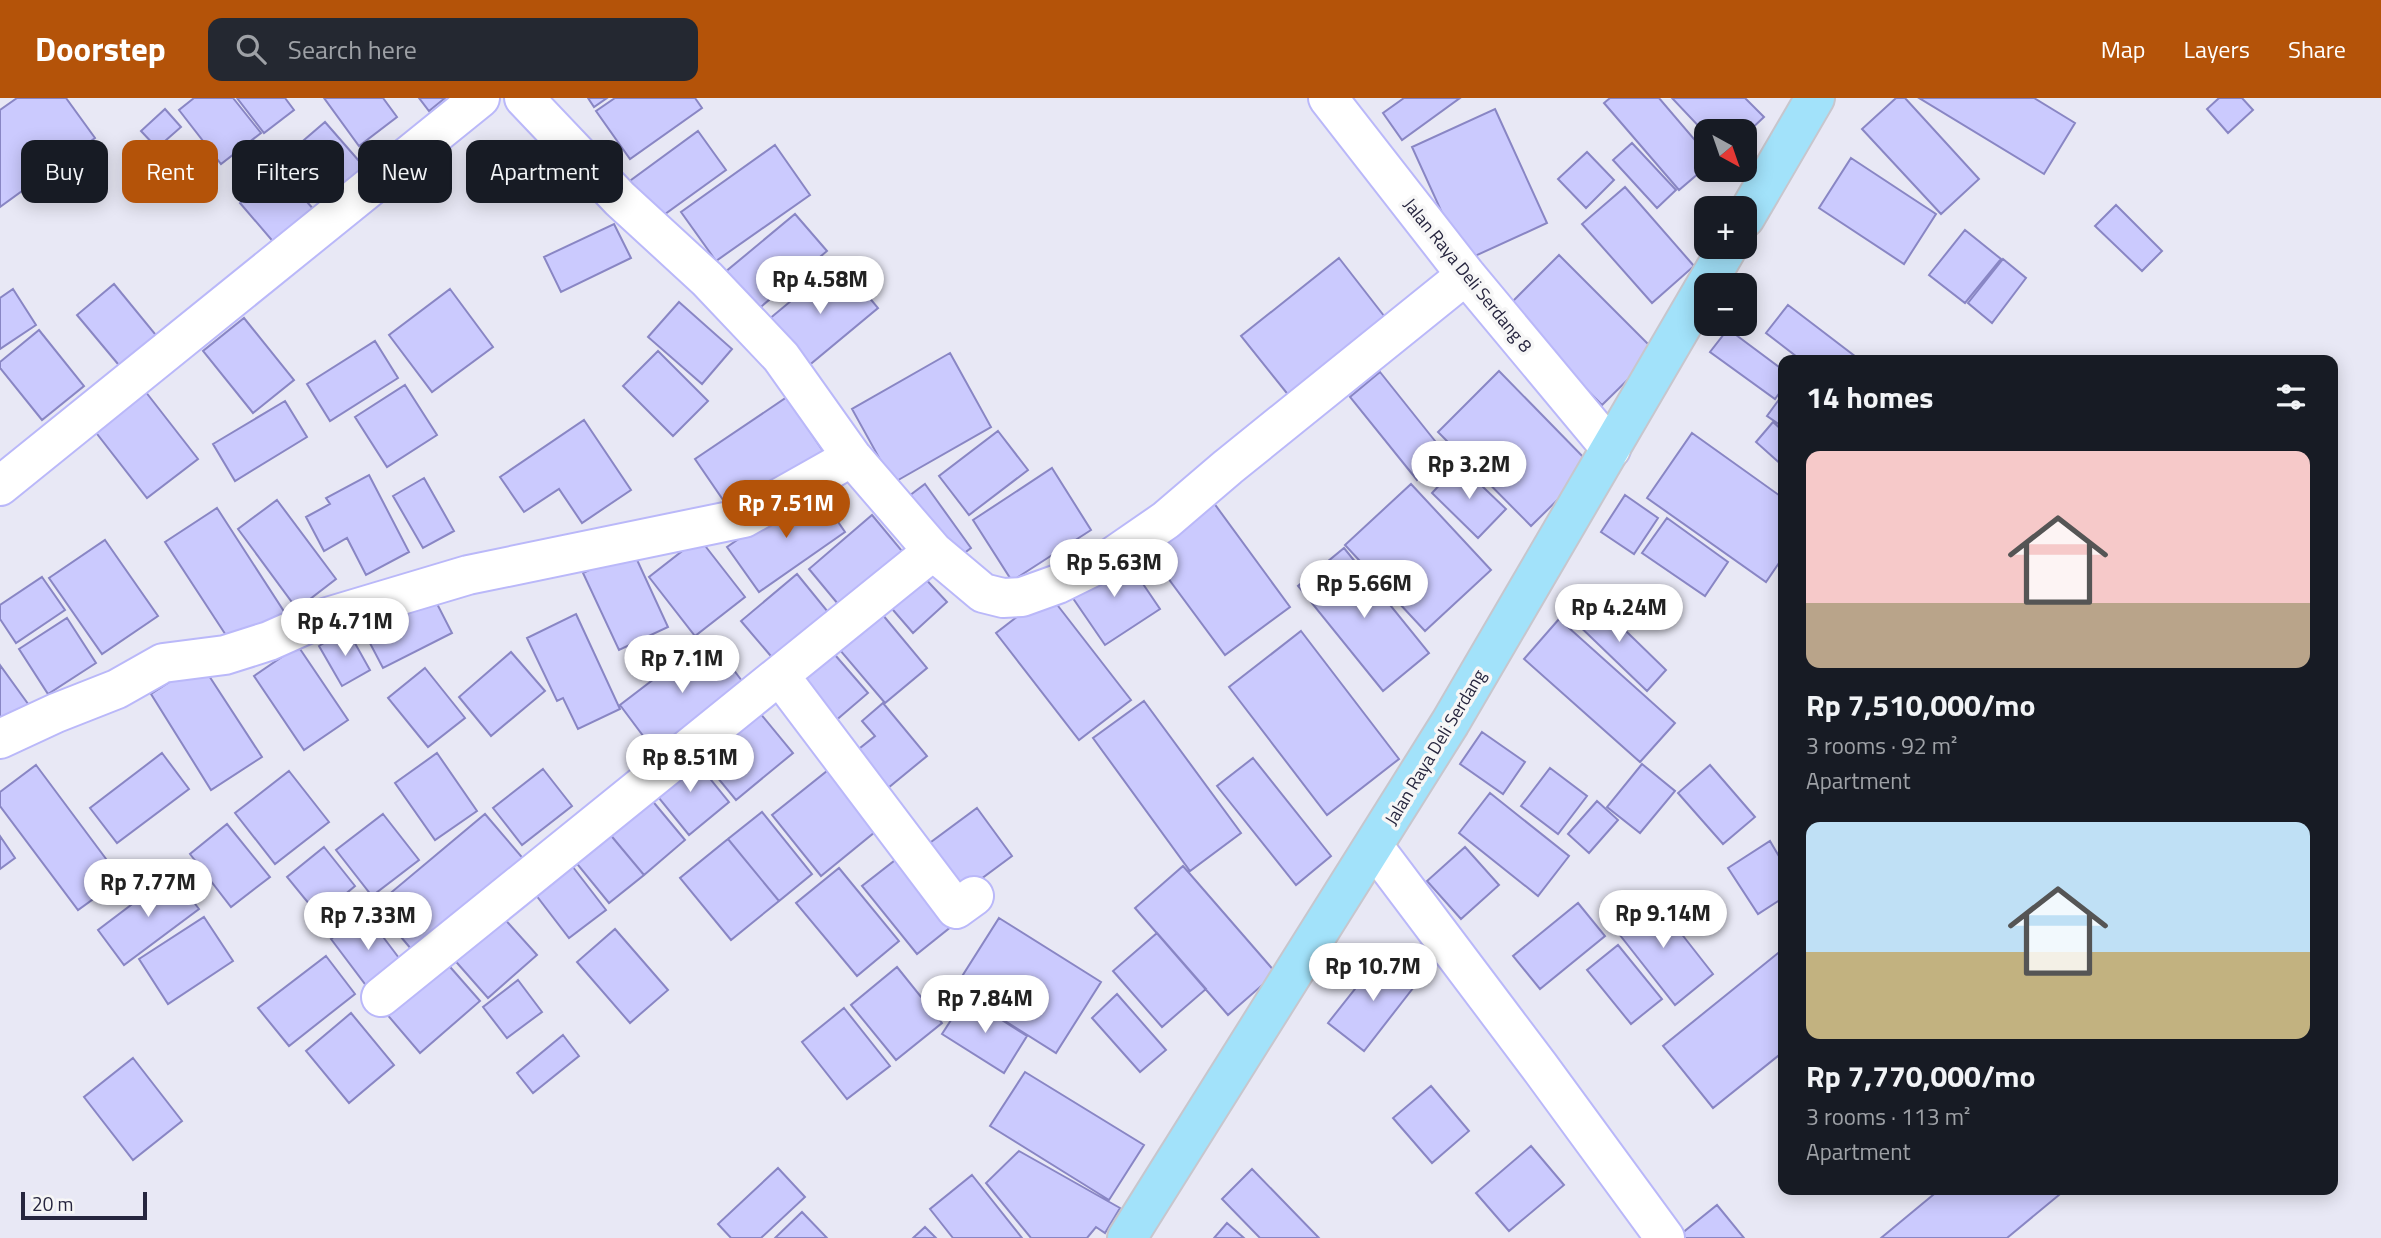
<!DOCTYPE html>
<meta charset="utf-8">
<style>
:root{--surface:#171b24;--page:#242831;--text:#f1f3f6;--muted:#9ea1a6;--accent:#b45309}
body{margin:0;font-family:"Titillium Web",sans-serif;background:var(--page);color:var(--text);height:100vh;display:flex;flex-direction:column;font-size:26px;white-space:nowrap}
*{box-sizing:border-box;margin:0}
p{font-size:23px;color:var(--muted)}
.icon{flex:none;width:38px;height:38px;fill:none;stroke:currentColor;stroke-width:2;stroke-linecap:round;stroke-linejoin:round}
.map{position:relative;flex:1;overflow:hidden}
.panel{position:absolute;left:1778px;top:257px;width:560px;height:840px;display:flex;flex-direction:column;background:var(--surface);border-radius:14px;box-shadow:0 4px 18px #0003}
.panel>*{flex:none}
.banner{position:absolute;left:21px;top:42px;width:665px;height:63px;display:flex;gap:14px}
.needle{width:46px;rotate:140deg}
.buttons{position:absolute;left:1694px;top:21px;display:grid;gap:14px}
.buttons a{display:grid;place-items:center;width:63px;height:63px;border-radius:14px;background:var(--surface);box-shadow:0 4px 18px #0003;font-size:35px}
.scale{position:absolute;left:21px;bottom:18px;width:126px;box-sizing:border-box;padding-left:7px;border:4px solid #26253e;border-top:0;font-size:19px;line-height:24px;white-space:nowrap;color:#26253e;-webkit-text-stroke:5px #f6f6f6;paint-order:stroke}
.price{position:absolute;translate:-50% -60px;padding:0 16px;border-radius:24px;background:#fff;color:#222;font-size:23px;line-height:46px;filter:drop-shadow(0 2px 4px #0008)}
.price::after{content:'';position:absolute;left:50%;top:42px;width:21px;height:16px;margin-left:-10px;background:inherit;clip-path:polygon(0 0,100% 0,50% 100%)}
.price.selected{background:var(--accent);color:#fff}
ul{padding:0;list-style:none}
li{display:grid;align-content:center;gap:14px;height:371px;padding:0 28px}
li span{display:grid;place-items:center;height:217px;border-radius:14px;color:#555}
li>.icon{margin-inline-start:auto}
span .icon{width:126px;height:126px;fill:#fffc;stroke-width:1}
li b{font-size:30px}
h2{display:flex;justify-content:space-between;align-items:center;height:84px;padding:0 28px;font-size:30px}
.pill{padding:0 24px;border-radius:14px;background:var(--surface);box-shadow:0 4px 18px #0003;font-size:24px;line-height:63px}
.pill.selected{background:var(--accent);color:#fff}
header{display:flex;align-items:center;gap:42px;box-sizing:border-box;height:98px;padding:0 35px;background:var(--accent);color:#fff}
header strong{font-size:33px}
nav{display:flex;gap:38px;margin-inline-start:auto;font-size:24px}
.search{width:490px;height:63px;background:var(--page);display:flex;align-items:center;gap:18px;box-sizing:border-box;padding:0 24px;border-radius:14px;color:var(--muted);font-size:26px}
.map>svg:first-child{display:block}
</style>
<header>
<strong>Doorstep</strong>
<div class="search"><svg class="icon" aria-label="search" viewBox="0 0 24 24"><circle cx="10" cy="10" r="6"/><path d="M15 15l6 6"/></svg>Search here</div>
<nav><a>Map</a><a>Layers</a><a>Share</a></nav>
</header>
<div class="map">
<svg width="2381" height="1140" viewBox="0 0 2381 1140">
<rect width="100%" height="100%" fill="#e8e8f5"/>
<!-- building -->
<path fill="#cbcafe" stroke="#8986c4" stroke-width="2" d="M17,0H66L95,40L0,109V12Z
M194,0H233L261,35L221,66L179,12Z
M237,0H285L294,12L264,35Z
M324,0H383L397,19L359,48Z
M419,0H445L429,13Z
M588,0H607L594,9Z
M615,0H695L702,10L630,61L596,13Z
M1404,0H1460L1402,42L1383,15Z
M1610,0H1659L1706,55V69L1679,92L1604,5Z
M1672,0H1745L1764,19L1745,37V33H1706V36Z
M1896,0H1905L1979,81L1941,116L1862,31Z
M1919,0H2034L2075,25L2044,76Z
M2219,0H2242L2253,12L2228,35L2207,11Z
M165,11L181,29L157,50L141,33Z
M1495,11L1547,125L1464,163L1412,49Z
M325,24L366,71L324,107L283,60Z
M698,33L726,72L654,124L627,85Z
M1632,45L1676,92L1657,110L1613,62Z
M775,47L810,97L716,163L681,114Z
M1587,54L1614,82L1586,110L1558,81Z
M1851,60L1936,116L1904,166L1819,110Z
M279,72L315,113L276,147L240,105Z
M1625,89L1694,168L1652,205L1582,126Z
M2116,107L2162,153L2142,173L2095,128Z
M795,116L827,153L756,213L724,175Z
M614,126L631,160L561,194L544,159Z
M1965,132L2001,161L1965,205L1929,177Z
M1559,157L1656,254L1602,307L1506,210Z
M1339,160L1395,232L1298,309L1241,238Z
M2003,161L2026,180L1992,225L1968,205Z
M839,163L878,210L801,274L762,227Z
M114,186L160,242L123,272L77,217Z
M13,191L36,227L0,251V200Z
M450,191L493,249L432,294L389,237Z
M679,204L732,251L702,286L648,239Z
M1788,207L1860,262H1801L1766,235Z
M244,220L294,282L253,315L203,253Z
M1728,231L1783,272V290L1775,301L1710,254Z
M39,232L84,288L42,322L0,270V264Z
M375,243L398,280L330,323L307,286Z
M658,253L708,303L673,338L623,288Z
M950,255L991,329L893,385L852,311Z
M1499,273L1592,368L1531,428L1438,334Z
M1380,274L1447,358L1417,382L1350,299Z
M138,284L198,361L147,400L87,323Z
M405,287L437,337L387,369L355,319Z
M1783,296V329L1767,318Z
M787,299L823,353L732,415L695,361Z
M285,303L307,339L235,383L213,346Z
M584,322L631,392L582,425L559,391L524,414L500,379Z
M1773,324L1783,333V368L1756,344Z
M998,333L1028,372L969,417L939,378Z
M1692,335L1783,400V459L1766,484L1647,400Z
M1459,366L1506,411L1478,440L1432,395Z
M1052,370L1091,432L1012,483L973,422Z
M369,377L409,454L366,477L347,440L324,453L306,419L330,406L326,400Z
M424,380L454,433L423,450L393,398Z
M925,386L971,450L955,462L909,398Z
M1411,386L1491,472L1425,533L1345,447Z
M814,389L845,434L759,494L727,449Z
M1208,397L1290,509L1225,557L1142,445Z
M1625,397L1658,420L1634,456L1601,434Z
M277,402L336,481L297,511L238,431Z
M217,410L285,515L233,548L165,444Z
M872,417L907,459L843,512L809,471Z
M1667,420L1728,464L1705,498L1642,455Z
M699,440L745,499L695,538L649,479Z
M105,442L158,518L102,556L49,480Z
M1344,450L1429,555L1383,593L1298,488Z
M632,451L668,529L619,552L583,475Z
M1122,455L1160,511L1105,547L1068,493Z
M920,475L947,504L913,535L887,505Z
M797,476L837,525L782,571L741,523Z
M42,479L65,512L16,545L0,521V507Z
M1048,495L1131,602L1079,642L996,535Z
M432,496L452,535L383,570L363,532Z
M1591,499L1666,572L1647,593L1571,520Z
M576,516L620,611L578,631L563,600L557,603L527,540Z
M882,516L927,570L885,605L839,551Z
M67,520L96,565L48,596L19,551Z
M1559,521L1675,625L1640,664L1524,561Z
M347,531L370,572L342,588L319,548Z
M1301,533L1399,661L1327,717L1229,589Z
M709,539L745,587L656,655L620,607Z
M298,548L348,622L304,652L254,578Z
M829,550L868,595L834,624L795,578Z
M511,554L545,593L491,638L459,599Z
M200,564L262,659L211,692L151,596Z
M0,567L31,610L0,631Z
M425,570L465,620L428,649L388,600Z
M1144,603L1241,735L1190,773L1093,640Z
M883,605L927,658L877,699L845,662L875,638L862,623Z
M755,609L793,655L736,702L698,656Z
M1482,634L1525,664L1503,696L1460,666Z
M162,655L189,691L117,745L90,710Z
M437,655L477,713L435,742L395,685Z
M690,656L729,704L689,737L650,689Z
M1253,660L1331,758L1296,787L1217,688Z
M1642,666L1675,693L1640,735L1607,709Z
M36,667L121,781L78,812L0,708V694Z
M1710,667L1755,719L1723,746L1678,695Z
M832,669L881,729L821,778L772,717Z
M1550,670L1587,698L1558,736L1521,708Z
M543,671L572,708L522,747L493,710Z
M289,673L329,724L275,766L235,715Z
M645,694L685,742L644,777L603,728Z
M1490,695L1569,758L1538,798L1459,735Z
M1597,703L1618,722L1589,755L1568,736Z
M977,710L1012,758L962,795L927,747Z
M762,714L812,776L779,803L728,741Z
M383,716L419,762L372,798L336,752Z
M485,716L532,771L422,864L375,808Z
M227,726L270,779L231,809L190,756Z
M603,728L644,777L609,805L569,756Z
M0,738L15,760L0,771Z
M728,741L779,803L731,842L680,780Z
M1770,743L1783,765V800L1758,816L1728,770Z
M324,749L355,788L319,818L287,779Z
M1465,749L1499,787L1461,821L1427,783Z
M903,756L957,824L917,856L862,788Z
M566,760L606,812L569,840L529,788Z
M1183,768L1276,875L1228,917L1135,810Z
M839,770L899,843L857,878L796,805Z
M172,776L199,811L124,867L98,832Z
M1651,797L1713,876L1675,907L1612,827Z
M1578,805L1605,838L1540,891L1513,858Z
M365,815L405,868L371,894L331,841Z
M500,816L537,857L488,900L451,858Z
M204,819L233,863L168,906L139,861Z
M999,820L1101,884L1056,955L954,891Z
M615,831L668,892L630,925L577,864Z
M1157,835L1206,891L1162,929L1113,873Z
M1618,847L1662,901L1631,926L1587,872Z
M1783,851V954L1713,1010L1663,948Z
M1382,857L1417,885L1364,953L1328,925Z
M326,858L355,896L289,948L258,910Z
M444,862L480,903L420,955L385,914Z
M897,869L942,925L896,962L851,907Z
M518,882L542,914L507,940L483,909Z
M1117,896L1166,952L1140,974L1092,920Z
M966,899L1027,938L1004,975L942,936Z
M844,910L890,968L847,1001L802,944Z
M351,915L394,967L349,1005L306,953Z
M563,937L579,958L533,995L517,975Z
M133,960L182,1023L133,1062L84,999Z
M1025,974L1144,1047L1109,1102L990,1028Z
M1431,988L1469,1033L1432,1065L1393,1020Z
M1531,1048L1564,1087L1509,1133L1476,1095Z
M1019,1053L1120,1110L1105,1135L1096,1129L1087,1140H1031L986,1085Z
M778,1070L805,1099L761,1140H731L718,1126Z
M1252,1071L1319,1140H1260L1222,1101Z
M972,1077L1022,1140H953L930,1111Z
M1939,1092H2065L2007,1140H1881Z
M1717,1107L1744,1140H1676Z
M802,1114L827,1140H775Z
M1227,1125L1244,1140H1214Z
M925,1129L936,1140H913Z"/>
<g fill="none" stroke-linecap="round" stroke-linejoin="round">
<defs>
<path id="minor" d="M524,0L620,101L707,181L781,259L852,359L933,453L983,495L1003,500L1022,499L1058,486L1111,460L1166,422L1228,369L1466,177
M1328,0L1466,177L1611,351
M0,388L480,0
M780,578L956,811L974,798
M0,641L56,615L117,591L163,565L225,557L269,543L314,523L468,477L744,420L852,359
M1374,749L1539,968L1665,1140
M381,899L933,453"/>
<path id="major" d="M1745,120L1815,0
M1127,1140L1450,625L1728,149"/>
</defs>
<!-- minor casing -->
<use href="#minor" stroke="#bab8f9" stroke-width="42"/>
<!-- major casing -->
<use href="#major" stroke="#c7c6cd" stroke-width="42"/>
<!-- minor -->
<use href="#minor" stroke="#fff" stroke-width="38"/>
<!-- major -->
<use href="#major" stroke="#a2e2fa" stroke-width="38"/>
</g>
<g text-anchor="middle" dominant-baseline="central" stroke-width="7" stroke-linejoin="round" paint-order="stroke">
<!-- street labels -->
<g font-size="18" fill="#26253e" stroke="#f6f6f6">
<text transform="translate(1468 177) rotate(51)">Jalan Raya Deli Serdang 8</text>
<text transform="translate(1435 649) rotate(-59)">Jalan Raya Deli Serdang</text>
</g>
</g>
</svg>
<div class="buttons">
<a><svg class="needle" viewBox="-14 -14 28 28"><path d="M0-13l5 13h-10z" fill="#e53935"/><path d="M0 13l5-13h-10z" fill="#9ea1a6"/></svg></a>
<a>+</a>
<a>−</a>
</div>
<div class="scale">20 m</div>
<b class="price" style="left:820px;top:218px">Rp 4.58M</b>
<b class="price" style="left:1469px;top:403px">Rp 3.2M</b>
<b class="price selected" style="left:786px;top:442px">Rp 7.51M</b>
<b class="price" style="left:1114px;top:501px">Rp 5.63M</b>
<b class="price" style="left:1364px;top:522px">Rp 5.66M</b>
<b class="price" style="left:1619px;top:546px">Rp 4.24M</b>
<b class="price" style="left:345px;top:560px">Rp 4.71M</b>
<b class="price" style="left:682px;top:597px">Rp 7.1M</b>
<b class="price" style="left:690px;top:696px">Rp 8.51M</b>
<b class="price" style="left:148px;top:821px">Rp 7.77M</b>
<b class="price" style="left:1663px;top:852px">Rp 9.14M</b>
<b class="price" style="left:368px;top:854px">Rp 7.33M</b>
<b class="price" style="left:1373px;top:905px">Rp 10.7M</b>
<b class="price" style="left:985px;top:937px">Rp 7.84M</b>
<div class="banner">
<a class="pill">Buy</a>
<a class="pill selected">Rent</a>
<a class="pill">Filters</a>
<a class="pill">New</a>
<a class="pill">Apartment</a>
</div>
<section class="panel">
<h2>14 homes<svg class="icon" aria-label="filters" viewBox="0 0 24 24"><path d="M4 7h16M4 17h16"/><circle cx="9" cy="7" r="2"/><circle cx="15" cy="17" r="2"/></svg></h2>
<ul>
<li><span style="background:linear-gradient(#f6c9c9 70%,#b9a48a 0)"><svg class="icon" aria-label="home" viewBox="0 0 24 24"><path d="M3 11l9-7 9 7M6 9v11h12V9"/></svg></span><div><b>Rp 7,510,000/mo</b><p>3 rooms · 92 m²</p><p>Apartment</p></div></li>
<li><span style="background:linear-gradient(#bfe0f5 60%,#c2b280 0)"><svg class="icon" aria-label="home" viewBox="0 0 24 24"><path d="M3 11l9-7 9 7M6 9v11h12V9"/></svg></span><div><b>Rp 7,770,000/mo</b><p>3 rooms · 113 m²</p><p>Apartment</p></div></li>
</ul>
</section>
</div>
